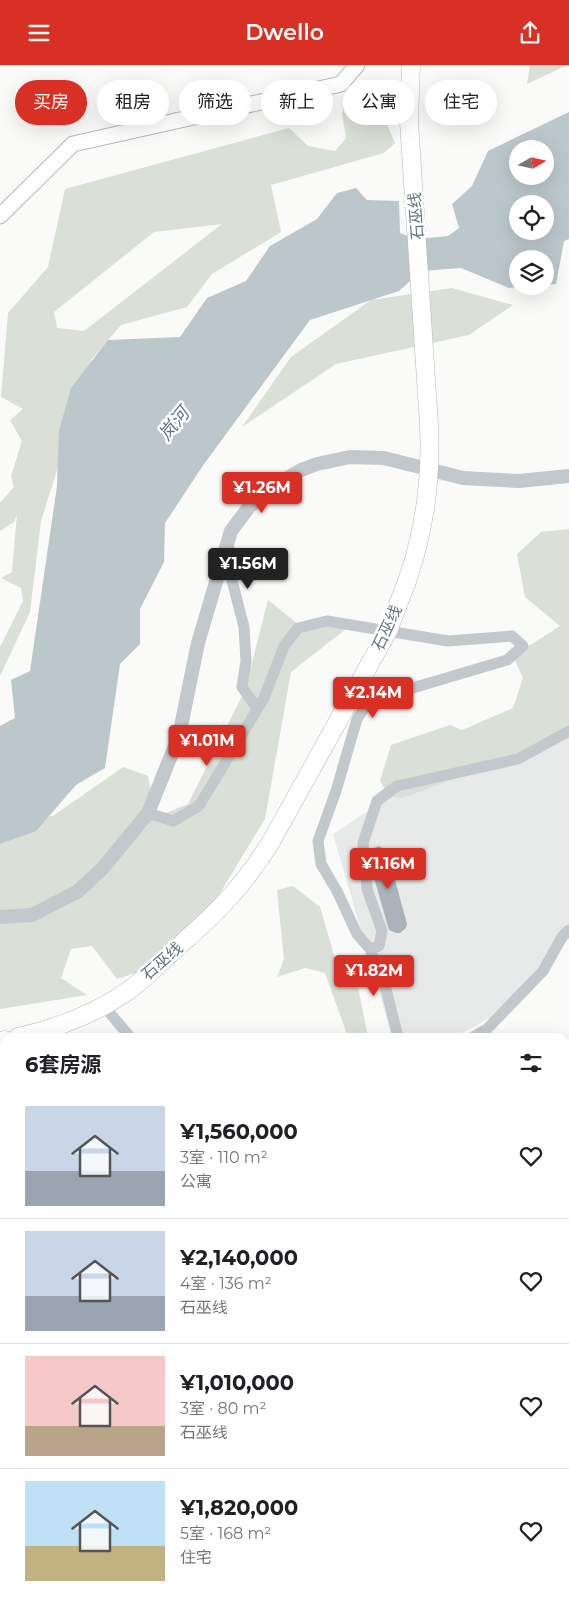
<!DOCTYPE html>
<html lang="zh">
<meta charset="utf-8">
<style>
:root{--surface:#fff;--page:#f2f2f2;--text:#202124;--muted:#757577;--line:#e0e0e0;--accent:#d93025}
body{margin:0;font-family:Montserrat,"Noto Sans SC",sans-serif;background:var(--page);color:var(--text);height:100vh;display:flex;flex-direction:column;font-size:19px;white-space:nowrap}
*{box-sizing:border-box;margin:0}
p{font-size:16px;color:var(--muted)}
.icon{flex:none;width:28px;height:28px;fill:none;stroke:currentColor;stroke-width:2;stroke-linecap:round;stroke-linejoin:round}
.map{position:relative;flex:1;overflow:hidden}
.side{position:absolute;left:0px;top:968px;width:570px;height:571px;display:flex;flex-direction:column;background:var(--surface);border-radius:15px 15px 0 0;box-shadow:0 5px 20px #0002}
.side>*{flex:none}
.top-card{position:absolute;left:15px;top:15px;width:540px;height:45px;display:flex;gap:10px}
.needle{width:32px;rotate:81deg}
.fabs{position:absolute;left:509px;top:75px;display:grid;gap:10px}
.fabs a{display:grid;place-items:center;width:45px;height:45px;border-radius:50%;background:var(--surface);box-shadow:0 5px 20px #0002;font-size:25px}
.price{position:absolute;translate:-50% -42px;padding:0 11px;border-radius:5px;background:var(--accent);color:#fff;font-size:16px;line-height:32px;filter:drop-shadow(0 1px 2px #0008)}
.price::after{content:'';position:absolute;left:50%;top:30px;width:15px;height:11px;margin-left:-8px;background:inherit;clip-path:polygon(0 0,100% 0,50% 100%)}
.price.active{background:#222;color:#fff}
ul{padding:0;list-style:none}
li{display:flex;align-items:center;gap:15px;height:125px;padding:0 25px}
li+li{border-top:1px solid var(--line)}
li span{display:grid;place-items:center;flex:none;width:140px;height:100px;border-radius:0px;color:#555}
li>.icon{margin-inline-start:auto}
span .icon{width:60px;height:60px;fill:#fffc;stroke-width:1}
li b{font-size:21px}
h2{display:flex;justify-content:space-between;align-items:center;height:60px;padding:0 25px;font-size:21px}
.chip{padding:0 18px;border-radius:22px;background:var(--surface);box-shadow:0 5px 20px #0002;font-size:18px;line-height:45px}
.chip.active{background:var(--accent);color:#fff}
header{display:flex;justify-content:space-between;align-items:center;height:65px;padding:0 25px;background:var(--accent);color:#fff;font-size:22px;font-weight:600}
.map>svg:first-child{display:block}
</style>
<header><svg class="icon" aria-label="menu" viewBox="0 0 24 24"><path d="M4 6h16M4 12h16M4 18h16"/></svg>Dwello<svg class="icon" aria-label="share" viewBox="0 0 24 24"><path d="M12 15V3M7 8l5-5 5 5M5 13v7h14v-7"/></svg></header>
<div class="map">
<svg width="569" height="1538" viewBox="0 0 569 1538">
<rect width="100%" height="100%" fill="#fafaf8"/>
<!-- built -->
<path fill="#e8e9e9" d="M569,669V874L511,941L455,972H392L333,769L406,721Z"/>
<!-- green -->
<path fill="#dadfd7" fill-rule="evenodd" d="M530,0H567L527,19Z
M371,21L395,78L384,88L271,120L281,167L212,209L187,242L121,260L92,294L41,456L30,547L0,611V582L23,536L21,523L1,513L12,507L17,449L14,457L0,466V438L14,422L11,411L22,376L10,355L23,344L1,332L8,248L48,202L65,124L289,63L308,81L335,86L346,73L342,48L348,28ZM222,159L84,266L57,263L54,247L154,167Z
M452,223L513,240L469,270L336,299L242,362L291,292L371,235Z
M569,464V660L535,683L403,733L389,731L380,716L391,680L450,660L462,665L513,643L523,613L513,591L560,561L525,532L517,489L541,467Z
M268,535L303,563L355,557L291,607L265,754L217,833L154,902L117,914L92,881L71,884L61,913L87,930L0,944V753L53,751L123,702L148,711L156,752L188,739L245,625Z
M293,821L320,842L335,893L355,907L368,972H348L325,908L305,903L277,912L284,894L277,825Z"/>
<!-- water -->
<path fill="#bbc7cb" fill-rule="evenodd" d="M569,47V174L564,176L556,219L545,220V194H518V221H525L509,223L461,203L421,206L399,226L310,255L204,399L165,458L164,497L140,544V579L120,599L105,703L76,720L36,766L0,779V661L15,653L11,615L30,606L57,421L59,366L71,323L108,275L180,272L207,233L246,216L270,181L317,154L337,128L356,123L367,135L399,136L400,168L416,174L448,171L459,163L452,139L472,121L488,86ZM518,84H545V111H518ZM518,139H545V166H518Z"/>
<!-- building -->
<path fill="#aab3b9" d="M379,781L386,785L388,789L407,859L406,863L400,868H396L389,865L369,795V787L372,784Z"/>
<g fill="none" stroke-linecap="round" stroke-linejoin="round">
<defs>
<path id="secondary" d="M0,151L73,79L341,19L357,0"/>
<path id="trunk" d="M409,57L411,0
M18,972C58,963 98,948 132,923C149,910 164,894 180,880C217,848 246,818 272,775L388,566L397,542
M0,976L5,975"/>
</defs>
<!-- secondary casing -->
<use href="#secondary" stroke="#b3babf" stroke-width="17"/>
<!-- trunk casing -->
<use href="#trunk" stroke="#b4b9bd" stroke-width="19"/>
<!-- minor -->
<path stroke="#c3c8cc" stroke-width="11" d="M256,431L269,413
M230,485L227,496L244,562L246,596L242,622L257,643
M148,748L173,756L199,741L264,633L284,581L298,563L327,556L448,576L512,571L523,581L507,595L369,636L357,654L336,726L318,776L321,799L337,826L357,869L370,884L379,881L382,866L367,824L363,778L377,736L397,721L518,694L569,666
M370,884L385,920L398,972
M103,940L130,972
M473,972L487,964L543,906L562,872L569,865
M0,1165L5,1166
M0,1425L5,1427
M569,1453L566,1462L569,1493
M565,1504L569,1502
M170,1538L172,1534
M444,1538L446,1534"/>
<!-- tertiary -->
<path stroke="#c3c8cc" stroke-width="14" d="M0,852L32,850L77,827L102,804L148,748L179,671L198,578L231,466L249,442L272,422L301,405L317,399L350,392L384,393L463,413L519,416L569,411"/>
<!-- secondary -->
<use href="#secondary" stroke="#fff" stroke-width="15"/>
<!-- trunk -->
<use href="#trunk" stroke="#fff" stroke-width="18"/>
<defs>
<path id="trunk-bridge" d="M397,542C422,484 432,424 429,360L409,57"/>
</defs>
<!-- trunk-bridge casing -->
<use href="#trunk-bridge" stroke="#b4b9bd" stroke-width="19" stroke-linecap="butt"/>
<!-- trunk-bridge -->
<use href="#trunk-bridge" stroke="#fff" stroke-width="18"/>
</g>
<g text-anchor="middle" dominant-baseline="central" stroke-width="5" stroke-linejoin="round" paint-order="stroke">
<!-- street labels -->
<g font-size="16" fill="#657683" stroke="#fff">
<text transform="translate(416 151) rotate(-94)">石巫线</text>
<text transform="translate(387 563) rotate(-65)">石巫线</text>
<text transform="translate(162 896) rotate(-41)">石巫线</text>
</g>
<!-- water labels -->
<g font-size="18" font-style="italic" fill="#60757c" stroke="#fff">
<text transform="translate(174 359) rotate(-51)">岚河</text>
</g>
</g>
</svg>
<div class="fabs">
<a><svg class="needle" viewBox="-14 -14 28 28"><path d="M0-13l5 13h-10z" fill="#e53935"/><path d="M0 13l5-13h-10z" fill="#757577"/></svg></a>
<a><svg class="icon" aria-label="locate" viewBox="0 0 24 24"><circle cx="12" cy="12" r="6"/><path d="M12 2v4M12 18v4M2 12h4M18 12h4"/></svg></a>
<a><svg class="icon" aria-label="layers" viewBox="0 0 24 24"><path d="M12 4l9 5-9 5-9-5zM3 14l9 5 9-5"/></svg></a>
</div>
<b class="price" style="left:262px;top:449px">¥1.26M</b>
<b class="price active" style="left:248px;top:525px">¥1.56M</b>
<b class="price" style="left:373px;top:654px">¥2.14M</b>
<b class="price" style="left:207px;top:702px">¥1.01M</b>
<b class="price" style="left:388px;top:825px">¥1.16M</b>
<b class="price" style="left:374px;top:932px">¥1.82M</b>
<div class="top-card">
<a class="chip active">买房</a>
<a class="chip">租房</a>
<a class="chip">筛选</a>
<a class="chip">新上</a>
<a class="chip">公寓</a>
<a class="chip">住宅</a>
</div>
<section class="side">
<h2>6套房源<svg class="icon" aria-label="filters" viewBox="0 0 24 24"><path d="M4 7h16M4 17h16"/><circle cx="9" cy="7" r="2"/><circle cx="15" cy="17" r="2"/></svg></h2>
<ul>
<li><span style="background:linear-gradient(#c9d6e8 65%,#9aa5b1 0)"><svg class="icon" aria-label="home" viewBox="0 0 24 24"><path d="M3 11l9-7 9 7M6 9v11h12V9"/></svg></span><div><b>¥1,560,000</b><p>3室 · 110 m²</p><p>公寓</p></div><svg class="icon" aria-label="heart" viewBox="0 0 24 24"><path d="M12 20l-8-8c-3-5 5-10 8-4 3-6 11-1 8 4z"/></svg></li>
<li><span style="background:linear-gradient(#c9d6e8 65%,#9aa5b1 0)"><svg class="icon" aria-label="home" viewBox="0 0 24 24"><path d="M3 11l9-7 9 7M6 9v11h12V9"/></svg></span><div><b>¥2,140,000</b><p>4室 · 136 m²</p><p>石巫线</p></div><svg class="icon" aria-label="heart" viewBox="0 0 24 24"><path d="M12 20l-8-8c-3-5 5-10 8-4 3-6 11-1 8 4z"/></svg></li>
<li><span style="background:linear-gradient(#f6c9c9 70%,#b9a48a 0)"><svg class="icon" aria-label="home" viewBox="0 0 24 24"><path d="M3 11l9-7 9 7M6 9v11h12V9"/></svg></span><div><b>¥1,010,000</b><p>3室 · 80 m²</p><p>石巫线</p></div><svg class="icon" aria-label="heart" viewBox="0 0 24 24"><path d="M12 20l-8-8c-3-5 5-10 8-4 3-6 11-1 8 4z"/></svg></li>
<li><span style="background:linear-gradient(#bfe0f5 65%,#c2b280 0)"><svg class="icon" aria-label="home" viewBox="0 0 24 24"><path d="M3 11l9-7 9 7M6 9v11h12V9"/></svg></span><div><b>¥1,820,000</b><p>5室 · 168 m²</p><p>住宅</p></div><svg class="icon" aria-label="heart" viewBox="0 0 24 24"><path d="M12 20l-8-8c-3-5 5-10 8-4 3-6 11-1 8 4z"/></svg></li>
</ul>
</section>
</div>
